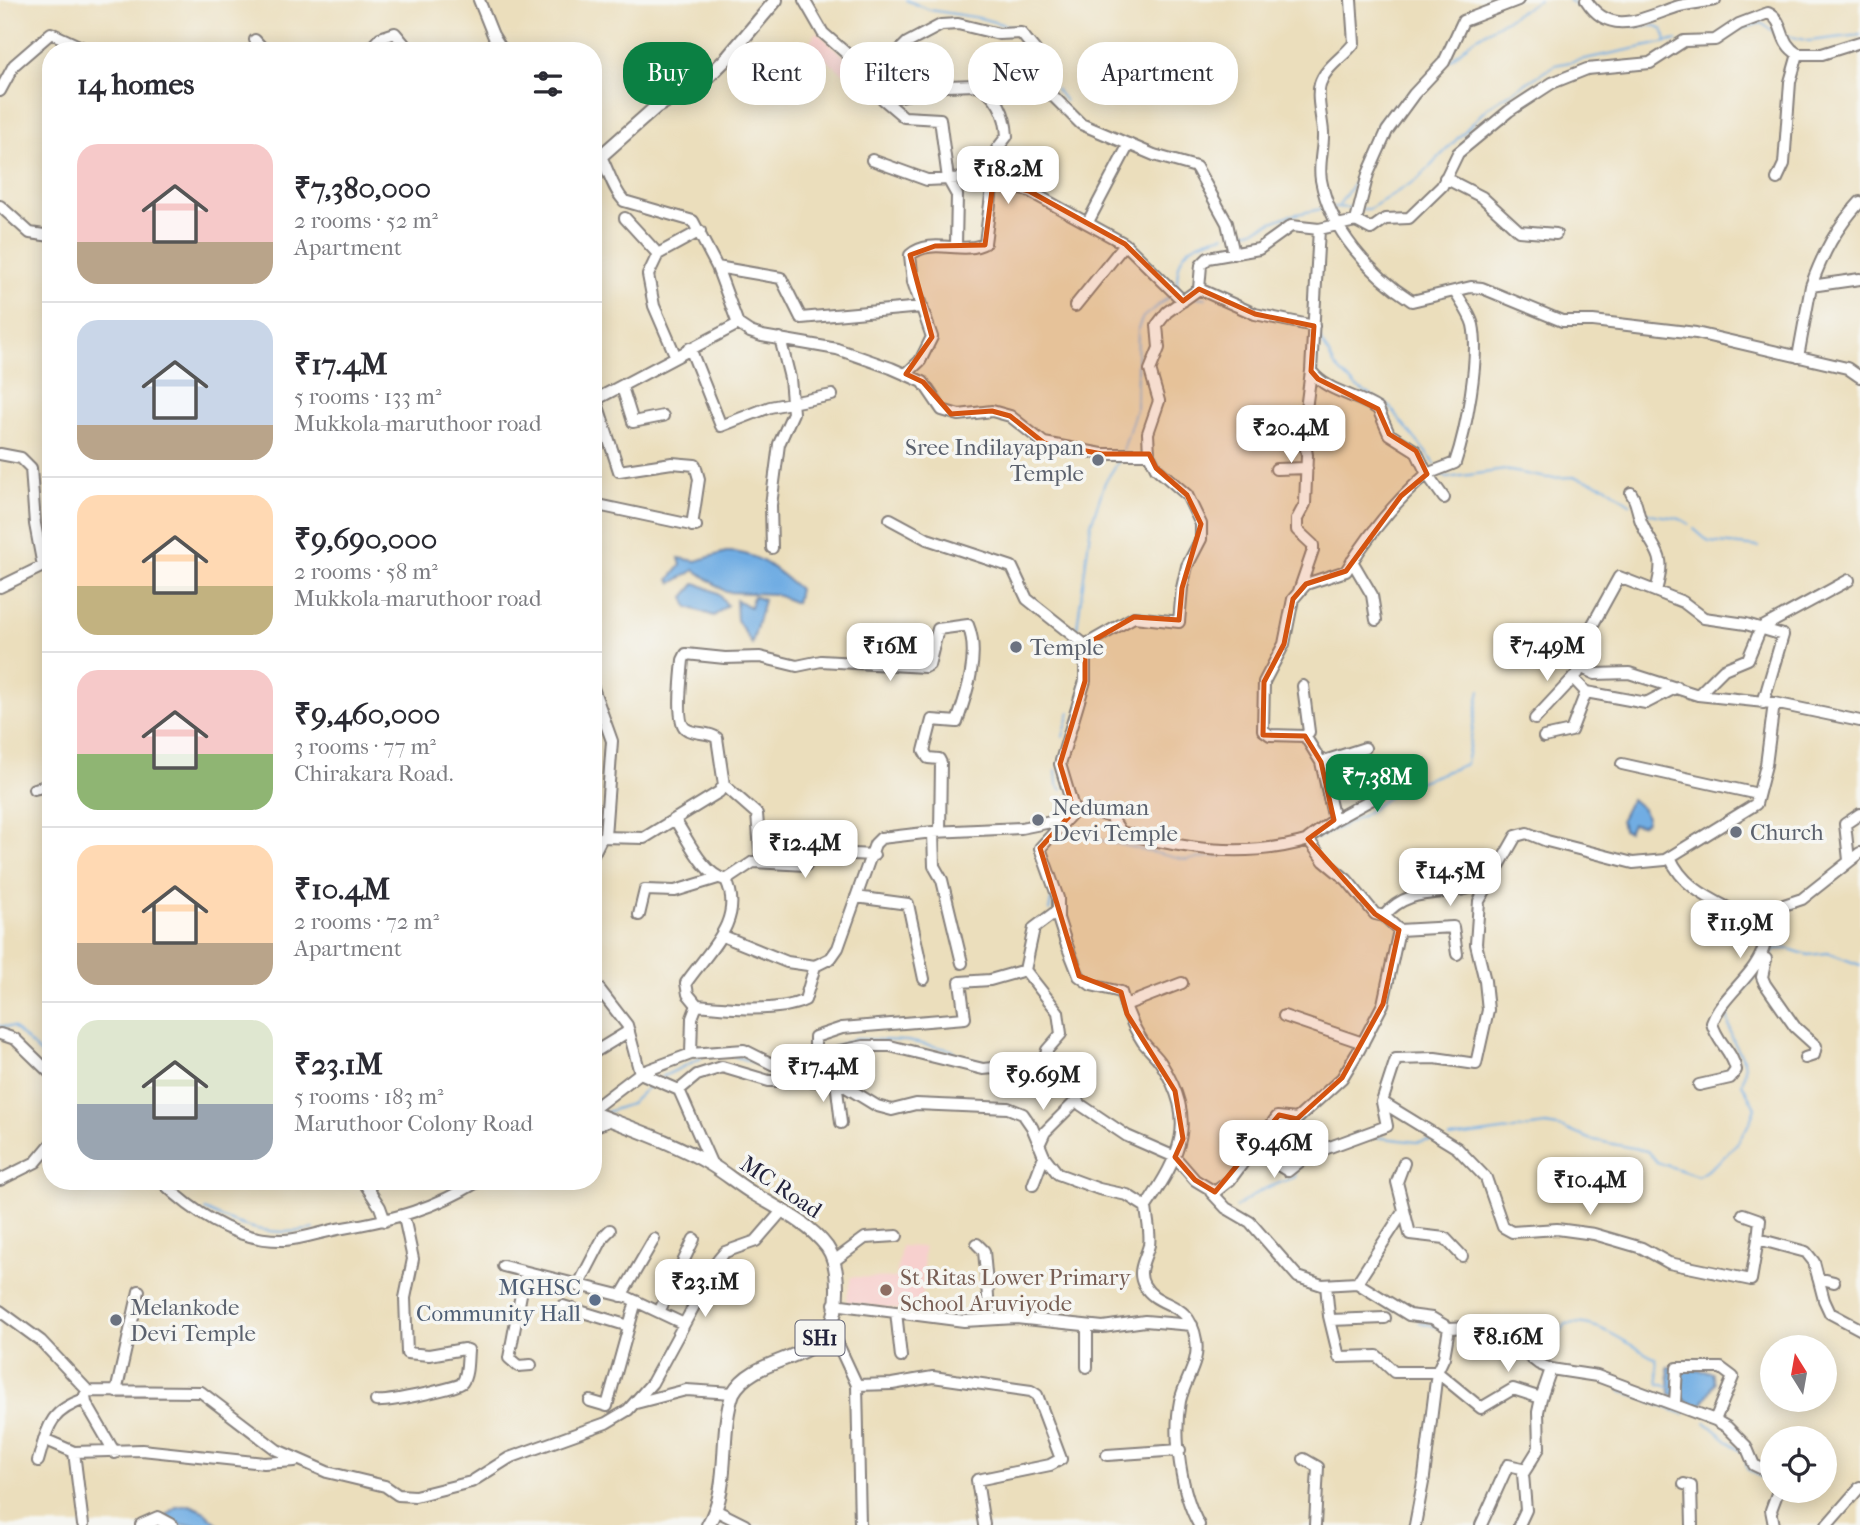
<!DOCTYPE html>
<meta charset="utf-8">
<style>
:root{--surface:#fff;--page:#f2f2f3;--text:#2b2b33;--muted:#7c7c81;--line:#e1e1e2;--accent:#0b8043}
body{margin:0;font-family:"IM FELL French Canon",serif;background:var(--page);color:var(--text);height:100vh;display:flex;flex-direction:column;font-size:26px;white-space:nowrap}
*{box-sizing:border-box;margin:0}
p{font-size:23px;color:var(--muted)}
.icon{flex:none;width:38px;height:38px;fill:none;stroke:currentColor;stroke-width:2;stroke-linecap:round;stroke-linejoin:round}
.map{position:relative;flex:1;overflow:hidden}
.sheet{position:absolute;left:42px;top:42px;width:560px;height:1148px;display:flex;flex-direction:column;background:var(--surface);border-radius:28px;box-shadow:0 4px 18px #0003}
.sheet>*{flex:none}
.top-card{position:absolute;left:623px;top:42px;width:665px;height:63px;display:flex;gap:14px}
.needle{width:46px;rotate:349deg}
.tools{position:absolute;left:1760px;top:1335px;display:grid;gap:14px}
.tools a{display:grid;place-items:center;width:77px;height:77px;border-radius:50%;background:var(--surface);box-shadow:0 4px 18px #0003;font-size:35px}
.price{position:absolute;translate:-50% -60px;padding:0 16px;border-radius:14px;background:#fff;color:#222;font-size:23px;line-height:46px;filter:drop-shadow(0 2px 4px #0008)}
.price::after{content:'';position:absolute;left:50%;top:42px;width:21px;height:16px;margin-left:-10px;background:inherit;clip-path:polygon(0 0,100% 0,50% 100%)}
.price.selected{background:var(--accent);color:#fff}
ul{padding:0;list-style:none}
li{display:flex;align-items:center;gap:21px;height:175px;padding:0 35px}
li+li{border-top:2px solid var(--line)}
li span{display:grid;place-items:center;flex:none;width:196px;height:140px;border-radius:21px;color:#555}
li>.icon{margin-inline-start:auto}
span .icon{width:84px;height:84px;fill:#fffc;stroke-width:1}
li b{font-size:30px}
h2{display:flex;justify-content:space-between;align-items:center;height:84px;padding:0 35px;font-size:30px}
.chip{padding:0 24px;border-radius:28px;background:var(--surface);box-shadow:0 4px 18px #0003;font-size:24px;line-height:63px}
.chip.selected{background:var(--accent);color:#fff}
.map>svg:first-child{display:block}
</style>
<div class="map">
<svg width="1860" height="1525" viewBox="0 0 1860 1525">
<rect width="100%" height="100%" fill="#f6f6f2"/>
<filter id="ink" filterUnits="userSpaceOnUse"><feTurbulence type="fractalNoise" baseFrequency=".0143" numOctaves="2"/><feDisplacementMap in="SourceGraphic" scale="14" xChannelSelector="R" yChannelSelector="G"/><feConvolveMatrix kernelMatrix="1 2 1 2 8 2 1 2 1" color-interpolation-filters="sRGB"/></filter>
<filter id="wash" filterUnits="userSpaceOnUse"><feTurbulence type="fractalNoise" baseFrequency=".00686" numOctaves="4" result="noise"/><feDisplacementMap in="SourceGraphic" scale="28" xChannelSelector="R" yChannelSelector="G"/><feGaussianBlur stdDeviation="1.57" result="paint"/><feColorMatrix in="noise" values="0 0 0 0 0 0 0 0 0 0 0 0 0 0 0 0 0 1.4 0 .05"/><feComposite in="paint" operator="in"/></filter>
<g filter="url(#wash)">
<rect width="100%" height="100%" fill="#ebdebc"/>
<!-- built -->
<path fill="#f7d0ce" d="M817,32L864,74L857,83L818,54L815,58L803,49Z
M901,1246L924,1247L922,1313L846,1302L851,1277L896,1278Z"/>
<!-- water -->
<path fill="#71ade3" stroke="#4a688f" stroke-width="2" d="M726,552C757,551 776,570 799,589L796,603L774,594L726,592L695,570L672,583L669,580L681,565L679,558L696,561Z
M696,583L718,593L727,605L714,616L688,607L684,597Z
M753,596L764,600L752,644L737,620L736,600L750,607Z
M1631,799L1643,809L1647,821L1641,825L1632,824L1628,832L1623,830L1621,819Z
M1668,1367L1712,1372L1715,1383L1700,1407L1670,1394Z
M190,1505L205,1512L219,1525H180L166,1516L176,1507Z"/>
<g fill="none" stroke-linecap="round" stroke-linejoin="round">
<!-- stream -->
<path stroke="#71ade3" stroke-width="2" d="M906,0L930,10L980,18L1016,28
M1569,0L1597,19
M1633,26H1657L1663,30L1666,41
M1741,29L1761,23L1776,33
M1788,36L1809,41L1860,35
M1451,60L1471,41L1539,0
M1056,89L1065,101
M1167,153L1190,158L1194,162
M1339,205L1365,166L1379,121L1406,96
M1334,207L1353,208
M1362,209H1369L1418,179L1488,107L1555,65L1677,40
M1234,232L1251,231L1287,216L1326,208
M1177,289C1176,250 1188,244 1225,235
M1195,297L1206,298
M1318,334L1335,366L1356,387L1389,406L1436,465
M1123,450L1136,409L1138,328L1143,317L1170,296
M1441,473L1447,478L1505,470L1547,478L1575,477L1605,486L1631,504
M1642,510C1657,520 1674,512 1689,524
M1694,529L1709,542L1759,547
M1077,628L1091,524L1105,482L1120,459
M1063,737L1070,712
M1056,770L1057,783L1062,790
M1400,789L1466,764L1480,690
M1063,831L1185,860L1225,855
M1316,839L1362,816L1395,792
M1049,911L1052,896
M1771,956L1774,949H1789L1808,955L1828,953L1860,965
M0,1026L13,1027L51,1064
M1043,1047L1045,1040L1050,1039
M832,1048L856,1039L907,1041L948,1049L967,1059L995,1062L1021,1055L1040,1062
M734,1056L762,1065
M781,1069H809L818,1061
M662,1077L701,1058
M607,1112L630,1104L651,1084
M1374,1137L1417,1142L1434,1140
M1450,1138L1546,1125L1563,1128L1589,1139L1647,1151L1657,1162L1698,1176C1725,1160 1746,1137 1755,1108L1742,1083C1751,1057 1737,1055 1731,1034C1729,1027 1728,1018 1727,1010L1756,976
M1236,1207L1262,1190L1295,1177L1296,1172
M205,1210C242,1228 273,1237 314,1229
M1379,1302L1392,1310
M1419,1322L1438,1327
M1541,1361L1566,1324C1599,1318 1628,1346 1656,1359L1659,1384L1669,1387
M1620,1390L1684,1414
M1705,1422L1744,1454
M1746,1459L1747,1469L1773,1484"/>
</g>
</g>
<g filter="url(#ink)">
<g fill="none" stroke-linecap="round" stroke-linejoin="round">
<defs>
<path id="minor" d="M479,0L493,35L503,51
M804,0L823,33L862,67L871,86L884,100L946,86L977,85C997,93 1006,115 1007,136L997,149L985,243C963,256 932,236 910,255L913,282L932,337L920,361L906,374
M1351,0L1354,43C1344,57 1325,67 1320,84C1316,97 1322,118 1323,132C1324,147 1318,164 1321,180C1330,230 1371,275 1412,301L1471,287L1482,288L1562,321H1593L1696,333L1847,368L1860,377
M1586,0C1610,38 1643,18 1676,7C1688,3 1702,3 1715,0
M255,40L265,51
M368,51L380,38L395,33L410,51
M868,82L907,43L941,25L958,24L999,34L1021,33L1035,50L1052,95L1081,124L1154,155L1196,167L1227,223L1234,254
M0,91L14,65L51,33L90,51
M884,100L904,117L940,119L948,179L957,195L956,245
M593,144C607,161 610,186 624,201L693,221L717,267L738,324L750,332L762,336L837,349L891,368L923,382L942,410L959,415L992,411L1010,416L1044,443L1102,454H1149
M872,160L927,180L970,178L1029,191L1125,244
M1445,178L1482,197L1519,231L1556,234
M1777,179L1784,164L1790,82L1798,54
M0,206L30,233L51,236
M625,218L658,254L700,231
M1356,221L1368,174L1387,131L1414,94L1444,62L1463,21L1518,0
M1088,222L1129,144
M658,254L648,275L654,306L676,357
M717,267L781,278L801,318L922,307
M1811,286C1823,253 1836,228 1860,202
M1199,289L1255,314L1314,326
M1075,306L1125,244L1183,301
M690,348L721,426L770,407L832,395
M1798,357L1811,286L1860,279
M1311,371C1328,393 1356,394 1378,409L1389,434L1416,451L1427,474C1394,502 1369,534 1346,571L1306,584L1293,599L1284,644L1264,682L1263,730L1270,735L1305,736L1321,762L1334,820L1308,839L1324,861L1347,880L1375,914L1384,916L1399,930
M622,387L633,422L663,416
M596,400L619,471L672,463L695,465L699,479L692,526
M593,401L738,324
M0,454L21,458L31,468L35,524L43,566
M1276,469L1307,468
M1631,493C1638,504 1637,513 1642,524C1656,556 1667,551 1656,591
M1444,498L1427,474L1455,463C1466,431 1480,358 1473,325C1470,314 1461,302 1455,292
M593,504L696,526
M890,519L927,539L1012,567L1027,599L1085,645
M772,548L771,505L779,444L793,413L790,378L780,338
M1352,561L1372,595L1376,620
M0,587L43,566L51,565
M1299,591L1313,550V545L1297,530V519L1305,504L1307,455L1303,432L1311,371L1319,229
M1573,678L1586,692L1646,703L1677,687
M1303,686L1309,732L1305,736
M593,688L612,741L605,836
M1698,695L1724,669L1748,659L1761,628L1849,580
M1763,703L1783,635L1746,624L1704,618L1683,602L1619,577L1587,635L1582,668L1595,674L1629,673L1698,695L1774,703L1860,721
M1535,719L1578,673
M1544,737L1571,731L1586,692
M1321,762L1365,748
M1622,764L1758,794
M724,785L757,814L761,862
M34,789L51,785
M1328,794L1377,776
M675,820C688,839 703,875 726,880C746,921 706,953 686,983L688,994L697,1005L692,1018L691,1054
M1334,820L1405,781
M593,855L602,837L644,838L719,792L724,785L717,738C708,731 693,735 685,728C676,721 682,672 683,660L686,654L725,658L760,657L797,666L821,661L925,667L929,665L938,629L968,625C980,654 967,693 957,722L932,720L924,751L928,758L939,759L941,763L940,832
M1670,857C1691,908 1758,906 1765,943C1757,976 1724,992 1712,1023C1716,1041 1733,1052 1736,1070L1730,1078L1699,1085
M1849,860L1845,824L1860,814
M726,880L753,862L806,865L808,852L874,855
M856,897L908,904L924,979
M639,915L645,890L675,891L718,878
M1384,916C1414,879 1456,904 1492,877
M1761,925L1755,922L1784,905L1802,899L1860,853
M723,936L787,962L815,966
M1766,959L1762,977L1765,984L1795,1027L1816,1046L1814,1055L1805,1058
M962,963L942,880L934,866L933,832L1021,828L1051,822L1063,813L1074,811L1095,812L1111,817L1121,832C1183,849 1245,859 1309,840
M1025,970L1058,1012L1061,1034L1047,1050L1042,1070
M593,981L627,1025L640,1073
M697,1005C727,1008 778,1013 805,1000L815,966L831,958L838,948L875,844L881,838L933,832
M1125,1005L1182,983
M1284,1016L1363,1043
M0,1034L15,1039L51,1074
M593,1053L629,1031
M815,1056L864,1046H890L983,1069L1027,1065L1067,1084L1081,1105L1127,1136L1175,1157L1195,1180L1215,1192L1230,1180L1277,1117L1297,1119L1342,1078L1359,1050L1383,1004L1399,930L1453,927L1457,954
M640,1073L679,1090
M836,1081L841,1123
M593,1109L640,1073L691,1054L744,1050L774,1065L799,1063L815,1056V1037L842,1028L965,1018L960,982L990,980L1025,970L1034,928L1058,910
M593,1127L606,1122
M1039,1145L1045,1132L1077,1100
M1254,1150L1288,1171L1308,1155L1387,1126L1382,1102
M1404,1163L1397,1182L1410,1234L1445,1238L1462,1256
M712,1165L679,1090L697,1075L722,1067L769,1081H836L877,1106L892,1110L916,1104L1008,1108L1023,1114L1032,1127L1044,1156L1058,1174L1099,1189L1127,1195L1146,1207C1147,1219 1151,1234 1149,1245C1146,1258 1136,1271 1144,1285C1158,1310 1189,1298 1196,1340C1200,1363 1185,1379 1180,1401C1173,1437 1181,1493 1199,1525
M0,1180L36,1162L51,1144
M161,1181C194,1213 236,1242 285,1240C303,1239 324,1231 343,1228C396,1219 433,1209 479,1181
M363,1181L380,1207L385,1221
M1033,1185L1044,1156
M1211,1192L1226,1208L1250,1222L1298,1277L1322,1285L1357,1283L1409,1315L1432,1318L1449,1328L1490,1326L1539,1364L1551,1369L1597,1376L1715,1420L1727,1427L1746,1446L1754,1465L1773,1474
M1146,1207C1181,1154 1198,1122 1161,1063C1156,1055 1148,1049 1143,1042C1133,1027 1126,1010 1121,992L1091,985L1079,976L1066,943L1058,918V898L1040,848L1074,811L1060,764L1085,681V645L1134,617L1179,622L1182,588L1187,566L1201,539V524L1187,495L1156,468L1149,454L1148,433L1159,401L1150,370L1159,348L1157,325L1167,312L1199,289L1201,265L1208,258L1259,249L1291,226L1319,229L1356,221L1371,229L1385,219L1409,218L1442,186L1458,153L1509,111L1552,83L1587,69L1650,63L1684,41L1715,40L1739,24L1768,13C1786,21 1777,42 1798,54H1822L1860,42
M1743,1214L1760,1220L1758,1239L1806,1252L1814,1262L1824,1300L1830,1313L1860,1329
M1758,1239L1751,1280L1669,1263L1642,1248L1594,1234L1557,1229L1512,1232L1503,1227L1486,1178L1457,1148L1382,1102L1396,1059L1435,1058L1476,1064L1488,1010L1485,981L1476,944L1479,901L1516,836L1527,833L1547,841L1633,863L1665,860L1756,804L1766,765L1774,703
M977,1244L984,1251L990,1319
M834,1261L865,1238L897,1236
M503,1266L627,1297L684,1324
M525,1273L509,1358L518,1366L531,1365
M1818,1278L1834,1282
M1357,1283L1403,1212
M1326,1285L1329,1316L1339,1357L1377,1356L1394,1372H1437L1481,1408L1513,1389L1541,1398L1551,1369
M578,1286L604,1236L610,1230
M621,1296L654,1239
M834,1304L964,1321L1016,1318L1103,1327L1145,1321L1192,1325
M563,1306L629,1326
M0,1311L41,1341L88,1391L201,1392L277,1450L327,1472L385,1486L398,1495L415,1496L471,1482L509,1458L606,1423L628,1410L652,1383L694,1306L701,1284L719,1259L725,1252L756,1241L782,1211
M659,1312L694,1239
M896,1312L901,1357
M1330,1320L1385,1318
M830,1327L857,1385L860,1525
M1087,1367V1326
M857,1385L892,1384L933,1377L1031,1391L1037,1395L1061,1459L1050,1465L977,1480L984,1525
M116,1392L139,1291
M85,1395L86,1403L115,1453
M376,1401C386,1403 458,1388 462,1383C468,1375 467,1360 468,1350L464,1349L429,1355L407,1353L405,1298L413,1259L404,1217
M590,1401L607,1406L636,1301
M636,1403L686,1390L733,1393
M1675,1403L1677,1368H1721L1733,1377L1715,1420
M44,1439L74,1452L142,1450L264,1463L295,1461
M74,1452L83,1525
M1107,1455L1180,1450
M1304,1459L1318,1467L1315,1525
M38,1461C48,1427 49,1411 85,1399
M1684,1484L1691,1486L1692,1525
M715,1510L745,1525
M1415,1525L1424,1477L1437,1372L1444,1357L1449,1328
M1481,1525L1508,1465L1526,1469L1539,1448L1538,1412L1541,1398
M1519,1525L1526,1510L1523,1474L1526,1469
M1774,1525L1771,1510L1778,1491
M1827,1525L1860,1487"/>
<path id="major" d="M593,163L656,107L706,79L727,58L776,0
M593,1113C631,1128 675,1143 710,1164C725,1173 739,1185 754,1194C779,1209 809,1223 827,1247C840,1265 840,1309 829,1329C809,1363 753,1357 733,1393C718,1435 732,1485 708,1525
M142,1525L158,1518L171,1525"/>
</defs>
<!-- minor casing -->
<use href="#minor" stroke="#86807c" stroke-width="14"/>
<!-- major casing -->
<use href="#major" stroke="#86807c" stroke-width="16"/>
<!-- minor -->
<use href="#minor" stroke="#fff" stroke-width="10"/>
<!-- major -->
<use href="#major" stroke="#fff" stroke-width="12"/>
</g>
</g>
<!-- marked area -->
<path fill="#d45411" fill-opacity="0.2" stroke="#d45411" stroke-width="5" stroke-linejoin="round" d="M993,182L1029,191L1125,244L1183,301L1199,289L1255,314L1314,326L1311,371L1318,379L1378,409L1389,434L1416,451L1427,474L1401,496L1346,571L1306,584L1293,599L1284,644L1264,682L1263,735L1305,736L1321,762L1334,820L1308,839L1375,914L1399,930L1383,1004L1342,1078L1297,1119L1279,1115L1215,1192L1195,1180L1175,1157L1183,1139L1175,1091L1127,1014L1121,992L1079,976L1040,848L1074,811L1060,764L1085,681V645L1134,617L1179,620L1182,588L1201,524L1187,495L1156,468L1149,454H1102L1044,443L1010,416L992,411L951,414L923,382L906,374L932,337L910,255L935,246L985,245Z"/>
<!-- markers -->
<g fill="#6b7280" stroke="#f6f6f2" stroke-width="2.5">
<circle cx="1098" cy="460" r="7"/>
<circle cx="1016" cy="647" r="7"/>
<circle cx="1038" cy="820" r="7"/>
<circle cx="1736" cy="832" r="7"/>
<circle cx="116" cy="1320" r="7"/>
</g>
<circle fill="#8d6e63" stroke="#f6f6f2" stroke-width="2.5" cx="886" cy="1290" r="7"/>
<circle fill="#5c6f8a" stroke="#f6f6f2" stroke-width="2.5" cx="595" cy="1300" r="7"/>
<g text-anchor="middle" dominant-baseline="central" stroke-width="7" stroke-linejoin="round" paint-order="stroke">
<!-- shield labels -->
<rect fill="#f6f6f2" stroke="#626272" stroke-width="2" x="795.5" y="1320.5" width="49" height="35" rx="5"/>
<g font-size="21" font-weight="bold" fill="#22223b">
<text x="820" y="1338">SH1</text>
</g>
<!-- worship labels -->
<g font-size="23" fill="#5b616d" stroke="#f6f6f2" text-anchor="start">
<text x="1084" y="447" text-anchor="end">Sree Indilayappan<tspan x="1084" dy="26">Temple</tspan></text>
<text x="1030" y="647">Temple</text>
<text x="1052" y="807">Neduman<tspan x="1052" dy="26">Devi Temple</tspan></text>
<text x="1750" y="832">Church</text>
<text x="130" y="1307">Melankode<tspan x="130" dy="26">Devi Temple</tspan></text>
</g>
<!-- street labels -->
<g font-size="23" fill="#22223b" stroke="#f6f6f2">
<text transform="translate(781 1187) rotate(34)">MC Road</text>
</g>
<!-- education labels -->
<g font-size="23" fill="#785e54" stroke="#f6f6f2" text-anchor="start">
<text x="900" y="1277">St Ritas Lower Primary<tspan x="900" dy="26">School Aruviyode</tspan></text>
</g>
<!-- service labels -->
<g font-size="23" fill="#4e5e75" stroke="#f6f6f2" text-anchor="end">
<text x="581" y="1287">MGHSC<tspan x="581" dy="26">Community Hall</tspan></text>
</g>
</g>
</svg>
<div class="tools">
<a><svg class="needle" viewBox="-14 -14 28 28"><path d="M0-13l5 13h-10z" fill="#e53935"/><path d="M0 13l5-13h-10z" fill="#7c7c81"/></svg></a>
<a><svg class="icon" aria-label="locate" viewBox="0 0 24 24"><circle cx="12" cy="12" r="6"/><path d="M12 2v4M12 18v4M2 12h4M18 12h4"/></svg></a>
</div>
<b class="price" style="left:1008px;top:206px">₹18.2M</b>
<b class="price" style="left:1291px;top:465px">₹20.4M</b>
<b class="price" style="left:890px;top:683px">₹16M</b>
<b class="price" style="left:1547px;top:683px">₹7.49M</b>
<b class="price selected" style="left:1377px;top:814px">₹7.38M</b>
<b class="price" style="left:805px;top:880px">₹12.4M</b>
<b class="price" style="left:1450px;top:908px">₹14.5M</b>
<b class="price" style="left:1740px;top:960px">₹11.9M</b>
<b class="price" style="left:823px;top:1104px">₹17.4M</b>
<b class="price" style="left:1043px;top:1112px">₹9.69M</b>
<b class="price" style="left:1274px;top:1180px">₹9.46M</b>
<b class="price" style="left:1590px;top:1217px">₹10.4M</b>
<b class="price" style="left:705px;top:1319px">₹23.1M</b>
<b class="price" style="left:1508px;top:1374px">₹8.16M</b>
<div class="top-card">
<a class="chip selected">Buy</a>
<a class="chip">Rent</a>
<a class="chip">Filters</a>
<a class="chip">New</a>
<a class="chip">Apartment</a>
</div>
<section class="sheet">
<h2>14 homes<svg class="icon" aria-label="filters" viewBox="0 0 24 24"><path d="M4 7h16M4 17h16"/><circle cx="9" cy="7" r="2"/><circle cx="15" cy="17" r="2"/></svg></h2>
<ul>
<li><span style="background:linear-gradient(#f6c9c9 70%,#b9a48a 0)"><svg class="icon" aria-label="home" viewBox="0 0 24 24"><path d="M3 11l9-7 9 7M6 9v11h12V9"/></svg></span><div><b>₹7,380,000</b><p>2 rooms · 52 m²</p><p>Apartment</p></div></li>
<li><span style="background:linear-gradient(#c9d6e8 75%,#b9a48a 0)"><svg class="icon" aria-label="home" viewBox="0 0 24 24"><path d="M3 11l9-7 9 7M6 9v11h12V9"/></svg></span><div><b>₹17.4M</b><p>5 rooms · 133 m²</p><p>Mukkola-maruthoor road</p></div></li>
<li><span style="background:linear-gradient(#ffd9b3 65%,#c2b280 0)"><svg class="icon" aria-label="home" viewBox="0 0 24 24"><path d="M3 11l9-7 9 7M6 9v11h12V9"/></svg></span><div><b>₹9,690,000</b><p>2 rooms · 58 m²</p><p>Mukkola-maruthoor road</p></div></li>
<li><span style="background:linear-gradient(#f6c9c9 60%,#8fb573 0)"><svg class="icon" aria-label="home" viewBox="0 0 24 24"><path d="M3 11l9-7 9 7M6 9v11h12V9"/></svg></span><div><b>₹9,460,000</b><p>3 rooms · 77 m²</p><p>Chirakara Road.</p></div></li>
<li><span style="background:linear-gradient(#ffd9b3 70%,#b9a48a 0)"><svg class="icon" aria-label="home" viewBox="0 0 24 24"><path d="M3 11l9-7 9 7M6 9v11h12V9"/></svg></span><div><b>₹10.4M</b><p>2 rooms · 72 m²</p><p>Apartment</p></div></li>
<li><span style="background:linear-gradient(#dfe7d0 60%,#9aa5b1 0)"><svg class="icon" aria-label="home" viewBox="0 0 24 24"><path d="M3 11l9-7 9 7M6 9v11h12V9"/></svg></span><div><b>₹23.1M</b><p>5 rooms · 183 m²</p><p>Maruthoor Colony Road</p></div></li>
</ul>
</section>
</div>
